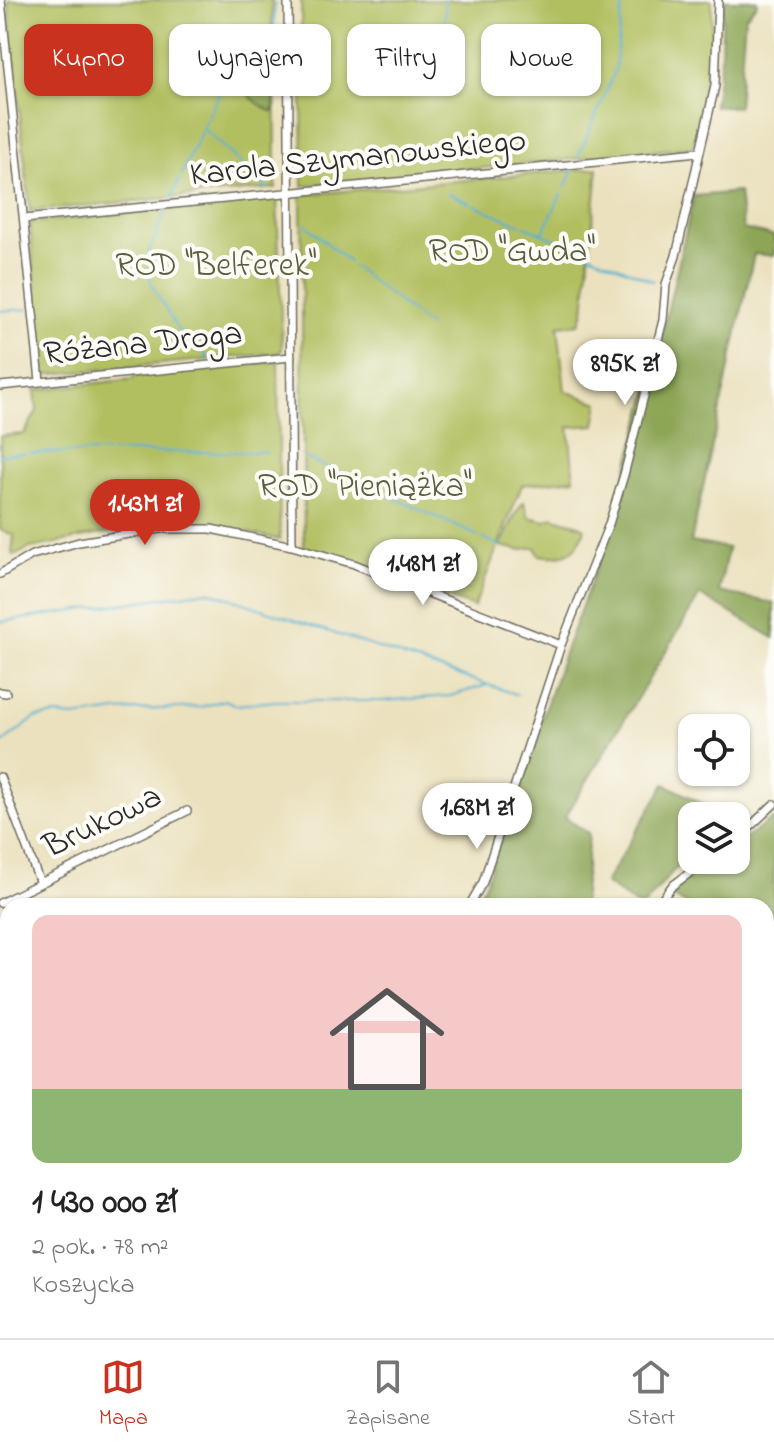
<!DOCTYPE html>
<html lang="pl">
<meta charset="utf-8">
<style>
:root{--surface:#fff;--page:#f2f2f2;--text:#222;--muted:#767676;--line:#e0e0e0;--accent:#c8321e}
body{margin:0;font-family:"Indie Flower",sans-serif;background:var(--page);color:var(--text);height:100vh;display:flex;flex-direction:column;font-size:30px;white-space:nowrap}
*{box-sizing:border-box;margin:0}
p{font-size:26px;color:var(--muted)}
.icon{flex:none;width:44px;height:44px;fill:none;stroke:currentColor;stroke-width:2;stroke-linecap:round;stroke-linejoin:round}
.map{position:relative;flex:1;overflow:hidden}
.details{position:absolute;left:0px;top:898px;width:774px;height:440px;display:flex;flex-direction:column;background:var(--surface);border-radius:24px 24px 0 0;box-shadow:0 2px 6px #0004}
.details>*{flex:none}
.hud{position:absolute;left:24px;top:24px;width:726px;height:72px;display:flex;gap:16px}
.fabs{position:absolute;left:678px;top:714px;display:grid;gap:16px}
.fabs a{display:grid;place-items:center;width:72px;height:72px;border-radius:16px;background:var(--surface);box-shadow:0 2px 6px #0004;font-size:40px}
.price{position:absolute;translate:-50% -68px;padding:0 18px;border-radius:28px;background:#fff;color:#222;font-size:26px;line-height:52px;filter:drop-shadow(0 2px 4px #0008)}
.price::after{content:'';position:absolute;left:50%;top:48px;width:24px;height:18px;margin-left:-12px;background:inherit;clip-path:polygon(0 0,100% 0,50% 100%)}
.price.on{background:var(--accent);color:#fff}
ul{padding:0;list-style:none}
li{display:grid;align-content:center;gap:16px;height:424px;padding:0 32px}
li+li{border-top:2px solid var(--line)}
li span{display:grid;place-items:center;height:248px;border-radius:16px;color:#555}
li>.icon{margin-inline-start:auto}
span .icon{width:144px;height:144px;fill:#fffc;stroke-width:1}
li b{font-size:34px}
.pill{padding:0 28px;border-radius:16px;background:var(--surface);box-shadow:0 2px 6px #0004;font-size:28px;line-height:72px}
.pill.on{background:var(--accent);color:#fff}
.tabs{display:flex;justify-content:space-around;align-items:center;height:112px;border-top:2px solid var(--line);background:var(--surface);font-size:22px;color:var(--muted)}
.tabs a{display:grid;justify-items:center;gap:4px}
.tabs .on{color:var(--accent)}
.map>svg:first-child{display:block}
</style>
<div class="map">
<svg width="774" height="1338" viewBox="0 0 774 1338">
<rect width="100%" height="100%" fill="#fdfcf7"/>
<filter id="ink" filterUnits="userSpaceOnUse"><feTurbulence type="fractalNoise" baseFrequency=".0125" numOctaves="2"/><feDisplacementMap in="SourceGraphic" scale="16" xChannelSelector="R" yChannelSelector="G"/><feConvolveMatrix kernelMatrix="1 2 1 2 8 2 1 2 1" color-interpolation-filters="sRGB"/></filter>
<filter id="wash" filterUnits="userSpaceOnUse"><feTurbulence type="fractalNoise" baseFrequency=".006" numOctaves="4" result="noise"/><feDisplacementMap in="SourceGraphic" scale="32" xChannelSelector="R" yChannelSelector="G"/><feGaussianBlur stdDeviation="1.8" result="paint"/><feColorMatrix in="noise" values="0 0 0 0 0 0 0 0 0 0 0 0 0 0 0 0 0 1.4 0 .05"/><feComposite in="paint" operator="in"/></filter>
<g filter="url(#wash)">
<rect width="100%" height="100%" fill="#ebe1be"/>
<!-- green -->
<path fill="#b2bf61" stroke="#6e7546" stroke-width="2" d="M8,0H272V31L275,36L276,188L30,211Z
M301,0H712L711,47L693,147L303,186Z
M598,168L584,312L579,324L558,326L565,391L599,403L595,425L569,427L574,479L522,485L474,607L304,547L301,195Z
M277,197L282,350L278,353L43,375L30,223Z
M278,361L280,540C237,528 196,523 152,526C111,530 70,541 30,548L14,556L12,552L14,535L0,530V436L24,434L37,411L35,390L133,379L134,376Z
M524,502L529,517L545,521L554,517C564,523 574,521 585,528C578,554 564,559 539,555L535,547L519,550L500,546C509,532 513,513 524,502Z"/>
<!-- forest -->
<path fill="#8da657" stroke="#5c6841" stroke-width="2" d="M723,0H757V4L745,17L738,107L714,106L721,57Z
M273,36L274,112C257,107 243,89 230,76C238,53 252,45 273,36Z
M739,192L743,229L774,236V256L754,254L691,542L728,548L719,592L774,603V638L700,595L565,817L589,834L583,906H471L485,885L564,653L610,532L651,382L694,196Z
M665,784L726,816H692V858L674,870L644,906H638L605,883Z
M774,818V919L766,934V906H689L671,896L682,883L715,860H736V845Z
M261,1330H349L337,1338H265Z"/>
<!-- water -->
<path fill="#51aecf" stroke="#3e6c7d" stroke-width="2" d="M8,1179V1194L4,1199L8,1203V1270L0,1280V1181Z"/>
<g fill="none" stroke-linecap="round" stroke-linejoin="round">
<!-- stream -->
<path stroke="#51aecf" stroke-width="2" d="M445,59V0
M229,72L245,48L274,33L275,3
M211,110L227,76
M203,128L268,189
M578,157L615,71L623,0
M181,176L210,112
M565,187L573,169
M448,193L470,203
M172,197L179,180
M474,205L521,225
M167,208L148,254L151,284L178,330L208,358
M305,224L349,262
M525,226L566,244
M543,233L561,194
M571,246L653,281
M353,266L430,327
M0,311L28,309
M111,452H266
M31,453L106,452
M0,455L25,453
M306,458L478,536
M483,538L500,546
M0,622L208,591L518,695
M0,745L35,718L55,715L74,717L117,711L201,707L225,700L236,705L275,701H381L450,696L487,685"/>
<!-- taxiway -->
<path stroke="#8b8674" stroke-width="16" d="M766,992L774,977
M766,1206L774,1211"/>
</g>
</g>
<g filter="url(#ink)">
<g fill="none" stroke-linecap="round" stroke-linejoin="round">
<defs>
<path id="minor" d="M1,0L40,381
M288,0L292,546
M24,219L698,152
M0,386L291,357
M0,574L32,555L79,542L160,529H211L292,546L354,564L561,645
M0,692L6,693
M0,777L40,883
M736,840L774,804
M0,903L187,811
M469,906L483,882L561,645L609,524L624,475L663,320L666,284L676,256L715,86L718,0
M657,906L672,886L707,860
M0,1008L8,1015
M185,1330L189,1338
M258,1330L262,1338
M94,1338L96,1330
M150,1338L153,1330"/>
</defs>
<!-- minor casing -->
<use href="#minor" stroke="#6e6b5e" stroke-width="10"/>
<!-- minor -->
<use href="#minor" stroke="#fff" stroke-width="7"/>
</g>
</g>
<g text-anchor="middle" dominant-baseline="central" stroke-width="8" stroke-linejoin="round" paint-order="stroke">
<!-- street labels -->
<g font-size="34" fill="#2b2b2b" stroke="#fdfcf7">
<text transform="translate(358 159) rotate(-6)">Karola Szymanowskiego</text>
<text transform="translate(143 345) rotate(-6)">Różana Droga</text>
<text transform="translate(103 823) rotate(-26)">Brukowa</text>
</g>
<!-- park labels -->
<g font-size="34" fill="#5a5f3e" stroke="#fdfcf7">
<text x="512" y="253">ROD "Gwda"</text>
<text x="216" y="267">ROD "Belferek"</text>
<text x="365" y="488">ROD "Pieniążka"</text>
</g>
</g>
</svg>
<div class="fabs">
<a><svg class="icon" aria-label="locate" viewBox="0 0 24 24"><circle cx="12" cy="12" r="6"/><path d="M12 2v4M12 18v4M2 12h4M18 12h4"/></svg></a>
<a><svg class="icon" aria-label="layers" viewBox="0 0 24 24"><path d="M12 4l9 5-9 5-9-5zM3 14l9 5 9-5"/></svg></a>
</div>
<b class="price" style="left:625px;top:407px">895K zł</b>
<b class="price on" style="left:145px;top:547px">1.43M zł</b>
<b class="price" style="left:423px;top:607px">1.48M zł</b>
<b class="price" style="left:477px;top:851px">1.68M zł</b>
<div class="hud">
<a class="pill on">Kupno</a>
<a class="pill">Wynajem</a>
<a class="pill">Filtry</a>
<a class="pill">Nowe</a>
</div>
<section class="details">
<ul>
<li><span style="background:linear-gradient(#f6c9c9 70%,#8fb573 0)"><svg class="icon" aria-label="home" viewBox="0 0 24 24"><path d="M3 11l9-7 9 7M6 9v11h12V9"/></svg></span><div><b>1 430 000 zł</b><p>2 pok. · 78 m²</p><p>Koszycka</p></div></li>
</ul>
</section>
</div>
<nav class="tabs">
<a class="on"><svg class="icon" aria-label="map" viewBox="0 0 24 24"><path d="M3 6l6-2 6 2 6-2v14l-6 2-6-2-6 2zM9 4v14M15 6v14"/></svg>Mapa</a>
<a><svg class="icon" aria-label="saved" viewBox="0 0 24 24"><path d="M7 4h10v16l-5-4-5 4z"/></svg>Zapisane</a>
<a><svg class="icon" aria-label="home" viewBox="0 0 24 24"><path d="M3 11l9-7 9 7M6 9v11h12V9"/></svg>Start</a>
</nav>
